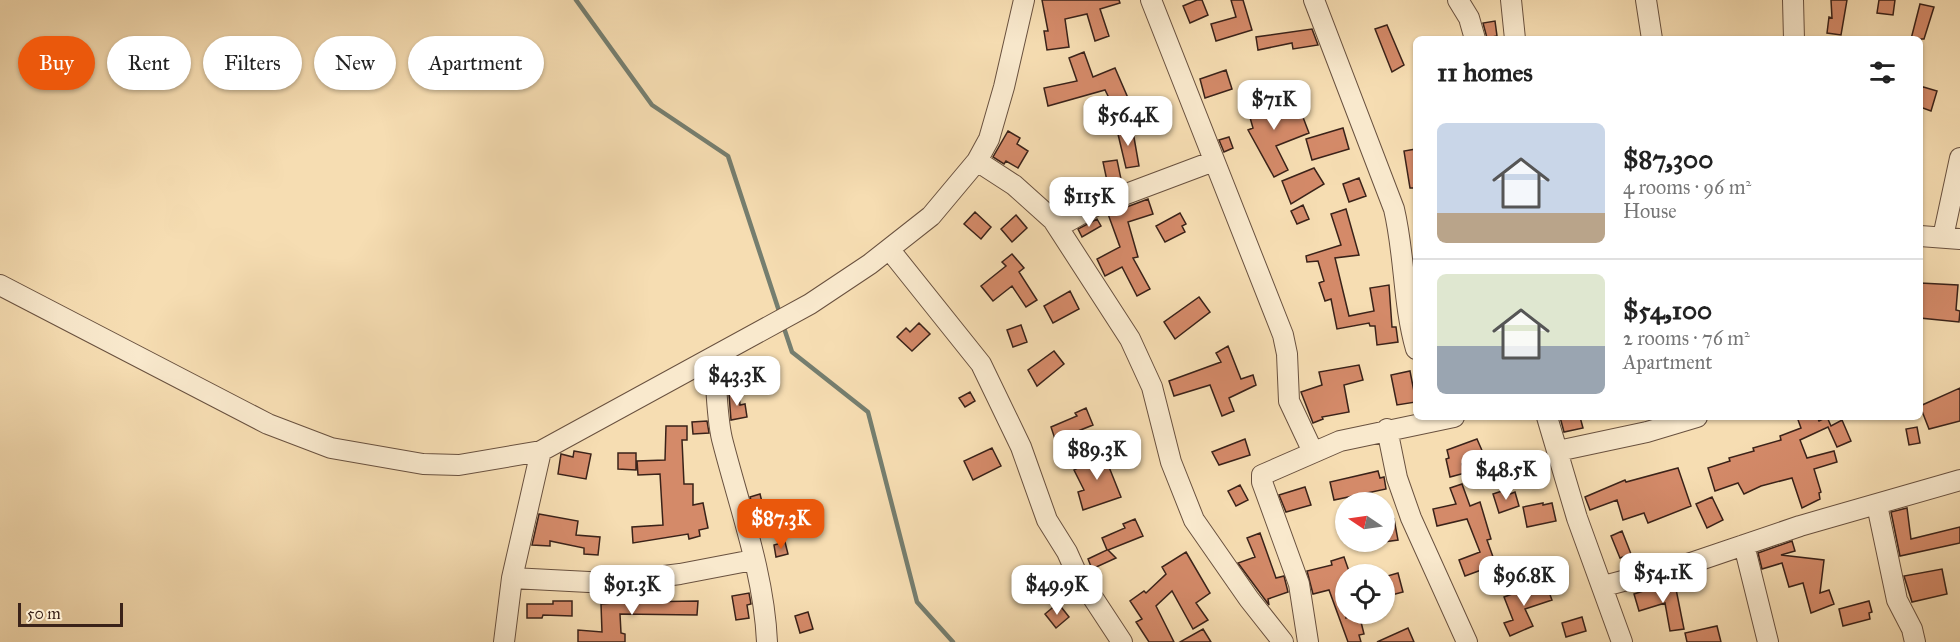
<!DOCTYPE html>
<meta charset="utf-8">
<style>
:root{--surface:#fff;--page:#f2f2f2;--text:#222;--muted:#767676;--line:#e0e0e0;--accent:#ea580c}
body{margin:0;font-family:"IM FELL Great Primer",serif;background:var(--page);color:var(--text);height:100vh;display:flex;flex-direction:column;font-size:22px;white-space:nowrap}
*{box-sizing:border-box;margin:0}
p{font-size:20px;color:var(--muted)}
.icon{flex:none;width:33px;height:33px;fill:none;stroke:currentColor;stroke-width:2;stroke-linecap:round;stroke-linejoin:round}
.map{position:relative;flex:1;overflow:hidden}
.sheet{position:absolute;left:1413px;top:36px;width:510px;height:384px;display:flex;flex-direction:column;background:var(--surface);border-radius:9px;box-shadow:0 2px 4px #0004}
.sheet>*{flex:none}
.banner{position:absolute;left:18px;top:36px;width:570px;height:54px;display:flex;gap:12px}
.needle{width:39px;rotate:283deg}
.controls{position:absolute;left:1335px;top:492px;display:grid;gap:12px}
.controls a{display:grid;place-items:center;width:60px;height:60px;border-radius:50%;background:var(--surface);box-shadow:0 2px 4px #0004;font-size:30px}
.scale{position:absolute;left:18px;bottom:15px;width:105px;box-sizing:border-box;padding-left:6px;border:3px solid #3a2219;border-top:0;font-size:16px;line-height:21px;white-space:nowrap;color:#3a2219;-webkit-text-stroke:4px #f9e9cd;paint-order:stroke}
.price{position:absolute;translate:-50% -51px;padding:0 14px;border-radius:12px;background:#fff;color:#222;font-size:20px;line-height:39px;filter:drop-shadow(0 2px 3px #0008)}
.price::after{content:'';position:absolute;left:50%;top:36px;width:18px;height:14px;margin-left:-9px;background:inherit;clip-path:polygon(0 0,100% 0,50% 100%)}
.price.active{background:var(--accent);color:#fff}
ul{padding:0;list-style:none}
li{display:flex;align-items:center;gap:18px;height:150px;padding:0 24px}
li+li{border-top:2px solid var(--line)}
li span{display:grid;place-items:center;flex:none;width:168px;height:120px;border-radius:9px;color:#555}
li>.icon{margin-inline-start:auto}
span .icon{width:72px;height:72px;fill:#fffc;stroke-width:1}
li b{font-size:26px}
h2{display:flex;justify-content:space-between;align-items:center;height:72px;padding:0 24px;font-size:26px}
.pill{padding:0 21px;border-radius:27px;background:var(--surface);box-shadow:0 2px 4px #0004;font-size:21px;line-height:54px}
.pill.active{background:var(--accent);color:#fff}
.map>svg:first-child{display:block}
</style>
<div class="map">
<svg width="1960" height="642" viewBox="0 0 1960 642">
<rect width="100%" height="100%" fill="#f6ddb2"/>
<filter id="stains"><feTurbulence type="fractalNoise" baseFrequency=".00333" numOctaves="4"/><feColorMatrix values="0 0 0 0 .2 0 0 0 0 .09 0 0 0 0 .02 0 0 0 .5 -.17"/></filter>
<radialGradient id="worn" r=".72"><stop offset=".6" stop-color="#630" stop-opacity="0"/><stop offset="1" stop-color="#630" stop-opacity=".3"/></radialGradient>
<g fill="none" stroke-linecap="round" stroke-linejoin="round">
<!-- stream -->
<path stroke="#757e6f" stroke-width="4.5" d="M576,0L652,105L728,156L780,314
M783,325L792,352L868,412L917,602L953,642"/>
</g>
<!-- building -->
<path fill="#d48a69" stroke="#3a2219" stroke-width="1.5" d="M1042,0H1119L1120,3L1100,9L1109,36L1095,41L1087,14L1065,19L1069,47L1047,50L1044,31H1048Z
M1197,0H1202L1208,15L1190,23L1183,6Z
M1231,0H1243L1252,30L1216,41L1211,24L1236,17Z
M1831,0H1847L1841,35L1827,33L1829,17L1832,18Z
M1879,0H1895L1893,15L1877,13Z
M1920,4L1934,7L1924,39H1911Z
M1495,21L1497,36L1487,38L1483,23Z
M1387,25L1404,65L1392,72L1375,29Z
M1312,29L1318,45L1293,49L1292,43L1258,50L1256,37Z
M1084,52L1093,77L1115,68L1131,105L1116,112L1105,90L1048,106L1044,88L1077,81L1069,58Z
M1226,70L1232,89L1205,98L1200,79Z
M1920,86L1937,91L1931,111L1920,107Z
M1275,98L1276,101L1282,99L1288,117L1301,112L1309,133L1276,146L1288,170L1274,177L1248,130L1253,128L1247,107Z
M1132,126L1139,166L1126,168L1117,130Z
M1343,128L1349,149L1312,160L1306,139Z
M1008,131L1020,138L1017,144L1028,151L1018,168L1006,161L1004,164L993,157Z
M1229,137L1233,148L1224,152L1219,140Z
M1416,149V188H1410L1404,151Z
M1117,160L1121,179L1107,181L1103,162Z
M1314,168L1324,184L1291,204L1282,181Z
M1359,178L1366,196L1349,202L1343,184Z
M1148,199L1153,214L1128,222L1138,257L1133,258L1150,289L1137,296L1122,267L1105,276L1097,259L1120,247L1108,214Z
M1303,205L1309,219L1297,224L1291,211Z
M1346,209L1359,255L1335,258L1349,316L1374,311L1370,288L1389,285L1392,327H1396L1398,342L1377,345L1375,326H1370L1369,323L1337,329L1331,299L1325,301L1319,283L1324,281L1318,261L1307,262L1306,256L1341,245L1331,214Z
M975,212L991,227L981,239L964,224Z
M1180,213L1186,224L1182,226L1185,232L1165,242L1156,226Z
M1016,215L1027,228L1012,242L1001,229Z
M1097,219L1101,226L1082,237L1078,229Z
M1012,254L1024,268L1019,272L1037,300L1026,307L1012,286L993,301L981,286L1006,266L1002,262Z
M1920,283L1958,285L1956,310L1960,311L1959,322L1920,318Z
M1070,291L1079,309L1053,323L1044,306Z
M1199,297L1210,312L1175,339L1164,322Z
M919,323L930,334L912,351L897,337L906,328L910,332Z
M1021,325L1027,342L1013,347L1007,330Z
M1228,346L1241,379L1253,375L1256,385L1229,398L1234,411L1222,416L1210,385L1174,396L1169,381L1221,362L1216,353Z
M1054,351L1064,364L1037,386L1028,370Z
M1359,365L1363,380L1344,385L1349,412L1322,417L1323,419L1313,423L1301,392L1322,385L1319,372Z
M1410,371L1416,402L1397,405L1391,375Z
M1960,388V421L1929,429L1920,406Z
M970,392L975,401L965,407L959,398Z
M739,393L740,405L745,404L747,417L731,420L729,394Z
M1086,408L1093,425L1068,435L1070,440L1057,445L1051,427L1077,416L1075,413Z
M1560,417H1580L1583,428L1564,432Z
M1797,417H1817L1819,421L1827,417L1831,426L1842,420L1851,441L1837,447L1828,427L1800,440L1807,458L1834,451L1837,462L1814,469L1821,492L1819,493L1820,499L1802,508L1792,478L1761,486L1744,494L1738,483L1715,491L1708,468L1730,461L1729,458L1754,451L1753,448L1781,440L1780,436L1801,428Z
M707,421L709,433L693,434L692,422Z
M666,426H687V440H682L684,484H693V505L703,503L708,528L699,530L700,536L689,539L688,534L633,543L632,527L663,525L660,474L638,475L637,461L665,460Z
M1917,427L1920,443L1909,445L1906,429Z
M1245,439L1250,455L1219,465L1212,452Z
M1477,439L1484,455L1462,464L1465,473L1450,477L1446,459L1449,458L1447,450Z
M1101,447L1121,497L1083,510L1078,492L1084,490L1074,470L1091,461L1088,452Z
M992,448L1001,466L973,480L964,461Z
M574,451L591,454L586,479L558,474L561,454L573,457Z
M618,453H636V470L618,469Z
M1678,468L1691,506L1648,523L1644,513L1623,520L1617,500L1590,510L1585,497L1625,480L1626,482Z
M1378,471L1380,478L1384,477L1386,489L1334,500L1330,482Z
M1462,484L1470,506L1480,502L1491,539L1487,540L1498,571L1502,570L1507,585L1491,590L1484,569L1465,576L1459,560L1480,552L1467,519L1437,526L1433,509L1456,504L1450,488Z
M1240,485L1248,500L1236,506L1228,491Z
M1305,487L1311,505L1286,512L1279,495Z
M1508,489L1510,494L1515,492L1519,506L1499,513L1493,494Z
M760,494L764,510L755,513L750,497Z
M1712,497L1723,520L1707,528L1696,504Z
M1543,503V505L1552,503L1556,521L1527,527L1523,507Z
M1907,508L1911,539L1960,527V543L1900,556L1891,512Z
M539,514L578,521L576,535L600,537L598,555L584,554V548L550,541V546L532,545Z
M1135,519L1143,536L1108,550L1116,558L1092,569L1088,559L1107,550L1102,538L1125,528L1123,524Z
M1394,519L1398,540L1384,542V521Z
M1622,531L1631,554L1620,558L1611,536Z
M1260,533L1276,578L1284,576L1288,592L1268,599L1269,605L1238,563L1255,557L1247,538Z
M1792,541L1795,551L1781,555L1824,560L1820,593L1829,590L1834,604L1811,613L1803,583L1789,587L1782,563L1762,569L1758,553Z
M785,542L788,554L776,557L774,545Z
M1186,552L1210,593L1196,603L1208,620L1193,629L1172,591L1156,606L1174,642H1149L1136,622L1142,619L1130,601L1144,591L1146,593L1166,574L1162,567Z
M1344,557L1350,574H1346V618L1359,614L1364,634L1359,635L1361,642H1348L1329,590L1313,594L1307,571L1332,565L1331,561Z
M1942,569L1947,594L1912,602L1904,576Z
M1398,573L1403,592L1384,597V577Z
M1540,584L1542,589L1547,587L1552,600L1525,609L1533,626L1510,636L1504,623L1513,620L1504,597Z
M1675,584L1684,629L1670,631L1665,603L1639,611L1634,594L1659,586L1660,590Z
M638,591V602L698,601L697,615L620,614L621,633L625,634V642H578V630L602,632L601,604L623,602L624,593Z
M749,593L751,604L747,605L749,618L736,620L732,596Z
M553,601H572V616L543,615L542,618H527V604H553Z
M1869,601L1872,612L1869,613L1870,619L1843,626L1839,609Z
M1058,603L1069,617L1056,628L1045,614Z
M808,612L813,629L800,633L795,616Z
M1582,617L1586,631L1566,637L1562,623Z
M1717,626L1721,642H1687L1685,633Z
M1408,628L1414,642H1377Z
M1203,629L1211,642H1180Z"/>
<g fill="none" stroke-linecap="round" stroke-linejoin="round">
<defs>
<path id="minor" d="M1151,0L1283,335L1287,354L1289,401L1313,452
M1314,0L1394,209C1405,255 1403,304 1416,349
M1458,0L1469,18L1475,39
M1511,0L1515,39
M1646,0L1652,39
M1793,0L1794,39
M977,161L1014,185L1053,220L1130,339L1152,387L1171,462L1194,520L1249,599L1283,642
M1058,227L1097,205L1214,161
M1920,236L1960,239
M1943,237L1960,158
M889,249L981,364L1021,447L1047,520L1067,552L1076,572L1122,642
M0,285L268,424L331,448L423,464L459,465L541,451L810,304L870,264L931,216L977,161L989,139L1004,87L1024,0
M714,357C717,384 716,413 722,439C739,506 764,573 767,642
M1547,417L1577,518L1622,642
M1387,429L1397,478L1411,518L1467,642
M1558,451L1647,432L1697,417
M1877,505L1897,600L1912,629L1915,642
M1744,545L1768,642
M512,578L608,583L680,574L753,560
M1604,586L1691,563L1800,526L1960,480
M504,642L512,578L541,451
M1308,642L1299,584L1262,482V475L1340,441L1454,417"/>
</defs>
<!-- minor casing -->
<use href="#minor" stroke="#69513f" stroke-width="22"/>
<!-- minor -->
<use href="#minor" stroke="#f9e9cd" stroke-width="20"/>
</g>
<rect width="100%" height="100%" filter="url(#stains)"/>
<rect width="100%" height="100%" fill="url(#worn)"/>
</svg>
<div class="controls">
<a><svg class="needle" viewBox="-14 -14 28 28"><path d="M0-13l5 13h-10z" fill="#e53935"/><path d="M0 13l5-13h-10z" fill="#767676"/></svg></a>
<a><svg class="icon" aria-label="locate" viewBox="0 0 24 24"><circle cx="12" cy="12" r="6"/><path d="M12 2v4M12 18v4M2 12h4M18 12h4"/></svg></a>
</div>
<div class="scale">50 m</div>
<b class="price" style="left:1274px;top:131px">$71K</b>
<b class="price" style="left:1128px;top:147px">$56.4K</b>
<b class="price" style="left:1089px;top:228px">$115K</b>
<b class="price" style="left:737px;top:407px">$43.3K</b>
<b class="price" style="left:1097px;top:481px">$89.3K</b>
<b class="price" style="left:1506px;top:501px">$48.5K</b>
<b class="price active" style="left:781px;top:550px">$87.3K</b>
<b class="price" style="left:1663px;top:604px">$54.1K</b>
<b class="price" style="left:1524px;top:607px">$96.8K</b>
<b class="price" style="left:632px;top:616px">$91.3K</b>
<b class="price" style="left:1057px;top:616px">$49.9K</b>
<div class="banner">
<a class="pill active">Buy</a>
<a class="pill">Rent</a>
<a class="pill">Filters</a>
<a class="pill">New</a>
<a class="pill">Apartment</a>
</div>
<section class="sheet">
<h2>11 homes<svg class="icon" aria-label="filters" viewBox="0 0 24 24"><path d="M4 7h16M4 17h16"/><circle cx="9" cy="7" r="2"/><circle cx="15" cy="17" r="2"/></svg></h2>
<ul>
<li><span style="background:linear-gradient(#c9d6e8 75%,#b9a48a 0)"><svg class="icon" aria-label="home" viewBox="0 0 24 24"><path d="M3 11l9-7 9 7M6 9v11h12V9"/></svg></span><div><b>$87,300</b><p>4 rooms · 96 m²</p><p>House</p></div></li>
<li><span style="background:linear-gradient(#dfe7d0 60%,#9aa5b1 0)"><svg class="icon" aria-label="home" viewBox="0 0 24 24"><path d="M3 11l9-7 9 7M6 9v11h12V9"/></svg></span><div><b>$54,100</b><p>2 rooms · 76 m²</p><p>Apartment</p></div></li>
</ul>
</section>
</div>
